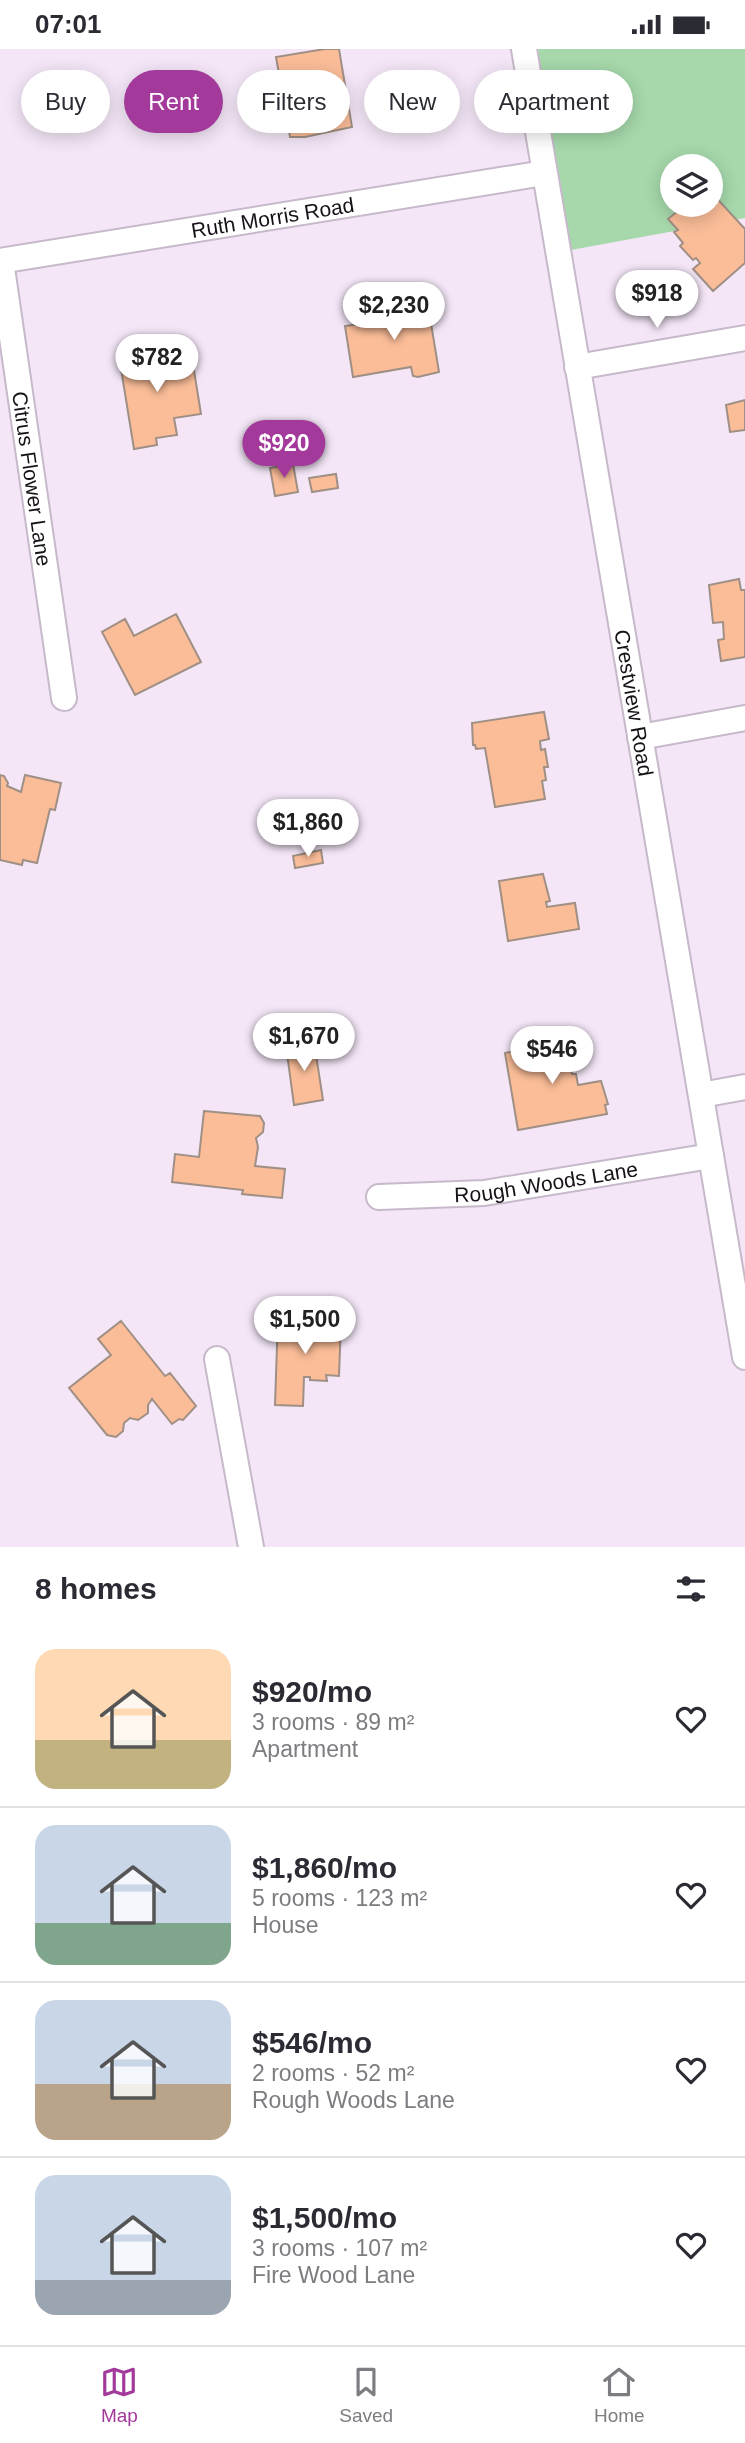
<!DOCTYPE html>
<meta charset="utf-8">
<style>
:root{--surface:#fff;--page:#f7f7f7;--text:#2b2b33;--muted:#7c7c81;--line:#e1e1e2;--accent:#a3399b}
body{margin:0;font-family:Arial,sans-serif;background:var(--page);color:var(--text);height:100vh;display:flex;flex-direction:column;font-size:26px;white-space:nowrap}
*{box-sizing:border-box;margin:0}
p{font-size:23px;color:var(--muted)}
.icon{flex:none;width:38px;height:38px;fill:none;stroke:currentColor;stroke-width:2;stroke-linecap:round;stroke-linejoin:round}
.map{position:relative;height:1498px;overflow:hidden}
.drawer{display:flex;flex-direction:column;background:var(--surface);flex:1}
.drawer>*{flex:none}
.top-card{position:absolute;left:21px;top:21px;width:704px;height:63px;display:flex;gap:14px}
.fabs{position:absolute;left:660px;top:105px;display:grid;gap:14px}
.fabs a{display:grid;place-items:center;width:63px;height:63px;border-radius:50%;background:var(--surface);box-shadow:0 4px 18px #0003;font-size:35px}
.price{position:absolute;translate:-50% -60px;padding:0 16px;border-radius:24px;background:#fff;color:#222;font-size:23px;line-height:46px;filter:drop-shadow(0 2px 4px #0008)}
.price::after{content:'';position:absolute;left:50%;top:42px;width:21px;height:16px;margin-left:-10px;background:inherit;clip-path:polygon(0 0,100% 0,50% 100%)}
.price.on{background:var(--accent);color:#fff}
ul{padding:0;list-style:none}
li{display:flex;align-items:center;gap:21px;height:175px;padding:0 35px}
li+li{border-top:2px solid var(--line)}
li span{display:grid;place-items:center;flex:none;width:196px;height:140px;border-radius:21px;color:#555}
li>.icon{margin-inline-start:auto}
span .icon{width:84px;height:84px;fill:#fffc;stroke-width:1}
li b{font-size:30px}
h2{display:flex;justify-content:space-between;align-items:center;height:84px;padding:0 35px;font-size:30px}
.chip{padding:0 24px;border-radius:32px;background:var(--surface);box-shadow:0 4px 18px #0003;font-size:24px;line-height:63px}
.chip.on{background:var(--accent);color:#fff}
.status{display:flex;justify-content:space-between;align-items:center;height:49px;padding:0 35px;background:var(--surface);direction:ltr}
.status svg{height:19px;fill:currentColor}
.menu{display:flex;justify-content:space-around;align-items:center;height:98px;border-top:2px solid var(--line);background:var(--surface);font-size:19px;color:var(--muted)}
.menu a{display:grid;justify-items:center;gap:4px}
.menu .on{color:var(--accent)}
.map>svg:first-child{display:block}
</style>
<div class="status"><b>07:01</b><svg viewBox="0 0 49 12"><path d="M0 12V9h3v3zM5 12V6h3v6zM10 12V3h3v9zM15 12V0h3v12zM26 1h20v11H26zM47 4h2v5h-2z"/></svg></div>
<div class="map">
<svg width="745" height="1498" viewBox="0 0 745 1498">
<rect width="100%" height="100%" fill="#f4e6f7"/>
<!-- green -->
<path fill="#a6d8ab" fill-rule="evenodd" d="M538,0H745V169L571,201ZM672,117H710V156H672Z"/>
<!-- building -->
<path fill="#fbbd98" stroke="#a08f84" stroke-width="2" d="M325,0H339L352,78L305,88H290L276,8Z
M710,142L745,180V214L713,242L693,220L700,214L696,209L693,211L680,197L683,194L674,183L678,181L668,170L685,156H710Z
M427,250L439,323L418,328L413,327L411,318L353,328L345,277L360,275L359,271L374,269L373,264L392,261L393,266L400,265L399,254Z
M149,296L154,324L172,321L170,307L191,303L201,365L174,369L177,386L156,389L157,396L134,400L118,301Z
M745,351V381L730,383L726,356Z
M279,375L281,390L260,393L258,379Z
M293,415L298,443L275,447L270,419Z
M336,425L338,439L312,443L309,429Z
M739,530L741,541H745V608L721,612L718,591L724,590L723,573L713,574L709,536Z
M176,565L201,613L135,646L102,583L125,570L134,587Z
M544,663L549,690L540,692L541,701L545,700L548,718H544L546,731L542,732L545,750L495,758L485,699L476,700L475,696H473L472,674Z
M0,726L4,727L8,734L7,737L21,743L25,726L61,734L55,761L50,760L37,814L23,811L22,816L0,811Z
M321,801L323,814L295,819L293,807Z
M543,825L550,852L546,853L547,858L575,854L579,880L508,892L499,832Z
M581,990L583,1017L571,1019L572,1025H576L578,1036L601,1032L608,1055L605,1056L607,1065L518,1081L505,1004Z
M314,993L323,1051L294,1056L286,997Z
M204,1062L260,1067L264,1074L263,1083L256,1089L258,1098L255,1117L285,1120L282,1149L242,1145L243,1141L172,1133L175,1105L199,1108Z
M278,1268H298V1272L341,1273L339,1327L326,1326L327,1332L310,1331V1328H304L303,1357L275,1356Z
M121,1272L165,1327L170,1324L196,1357L183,1371L179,1370L172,1375L152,1350L148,1356V1364L138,1371L130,1369L124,1374L123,1382L116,1388L107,1386L69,1339L111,1306L98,1290Z"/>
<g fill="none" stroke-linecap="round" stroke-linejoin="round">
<defs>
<g id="minor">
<path id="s1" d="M524,0L745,1308"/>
<path id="s2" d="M0,212L544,124"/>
<path id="s3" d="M1,212L64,649"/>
<path d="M577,318L745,289"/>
<path d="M640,688L745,669"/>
<path d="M701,1046L745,1038"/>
<path id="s4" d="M379,1148L484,1144L711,1107"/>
<path d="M217,1310L251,1498"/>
</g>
</defs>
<!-- minor casing -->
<use href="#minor" stroke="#c6b9c9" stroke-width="28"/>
<!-- minor -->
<use href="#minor" stroke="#fff" stroke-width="24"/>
</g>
<g text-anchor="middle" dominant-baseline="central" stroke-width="7" stroke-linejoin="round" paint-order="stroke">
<!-- street labels -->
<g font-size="21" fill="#171218" stroke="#fcf7fd">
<text stroke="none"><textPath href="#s2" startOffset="276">Ruth Morris Road</textPath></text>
<text stroke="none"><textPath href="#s3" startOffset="220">Citrus Flower Lane</textPath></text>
<text stroke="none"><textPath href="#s1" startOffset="663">Crestview Road</textPath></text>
<text stroke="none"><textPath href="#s4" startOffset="168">Rough Woods Lane</textPath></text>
</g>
</g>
</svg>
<div class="fabs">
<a><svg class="icon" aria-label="layers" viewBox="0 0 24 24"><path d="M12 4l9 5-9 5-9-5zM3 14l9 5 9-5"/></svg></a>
</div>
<b class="price" style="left:657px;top:281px">$918</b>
<b class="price" style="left:394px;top:293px">$2,230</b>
<b class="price" style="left:157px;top:345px">$782</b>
<b class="price on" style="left:284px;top:431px">$920</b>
<b class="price" style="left:308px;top:810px">$1,860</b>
<b class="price" style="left:304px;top:1024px">$1,670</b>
<b class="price" style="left:552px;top:1037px">$546</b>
<b class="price" style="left:305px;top:1307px">$1,500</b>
<div class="top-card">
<a class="chip">Buy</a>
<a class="chip on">Rent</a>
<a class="chip">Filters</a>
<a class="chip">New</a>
<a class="chip">Apartment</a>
</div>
</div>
<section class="drawer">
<h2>8 homes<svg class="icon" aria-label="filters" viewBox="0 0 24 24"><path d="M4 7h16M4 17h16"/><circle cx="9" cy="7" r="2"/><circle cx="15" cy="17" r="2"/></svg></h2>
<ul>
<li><span style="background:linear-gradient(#ffd9b3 65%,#c2b280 0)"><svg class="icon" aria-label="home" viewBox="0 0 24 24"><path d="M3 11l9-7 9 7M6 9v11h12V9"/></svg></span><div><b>$920/mo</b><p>3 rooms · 89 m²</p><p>Apartment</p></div><svg class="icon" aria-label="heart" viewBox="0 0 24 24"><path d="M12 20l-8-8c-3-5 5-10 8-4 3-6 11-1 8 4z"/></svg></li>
<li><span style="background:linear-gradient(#c9d6e8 70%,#7fa58c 0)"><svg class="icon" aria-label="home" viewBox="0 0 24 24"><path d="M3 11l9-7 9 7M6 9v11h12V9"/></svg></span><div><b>$1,860/mo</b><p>5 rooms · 123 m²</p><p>House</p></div><svg class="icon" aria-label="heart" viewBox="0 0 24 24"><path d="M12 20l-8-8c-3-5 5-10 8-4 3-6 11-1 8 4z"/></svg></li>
<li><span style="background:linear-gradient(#c9d6e8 60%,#b9a48a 0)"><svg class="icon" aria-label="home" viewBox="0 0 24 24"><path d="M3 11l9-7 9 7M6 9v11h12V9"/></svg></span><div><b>$546/mo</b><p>2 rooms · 52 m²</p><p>Rough Woods Lane</p></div><svg class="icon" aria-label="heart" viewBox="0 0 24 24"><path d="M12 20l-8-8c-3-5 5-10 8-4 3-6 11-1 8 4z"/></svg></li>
<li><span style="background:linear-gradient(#c9d6e8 75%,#9aa5b1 0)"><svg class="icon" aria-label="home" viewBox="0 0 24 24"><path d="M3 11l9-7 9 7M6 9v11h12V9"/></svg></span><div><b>$1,500/mo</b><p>3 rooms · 107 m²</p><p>Fire Wood Lane</p></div><svg class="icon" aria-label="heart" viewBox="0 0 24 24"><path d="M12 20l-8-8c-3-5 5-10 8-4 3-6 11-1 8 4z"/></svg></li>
</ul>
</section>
<nav class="menu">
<a class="on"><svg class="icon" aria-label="map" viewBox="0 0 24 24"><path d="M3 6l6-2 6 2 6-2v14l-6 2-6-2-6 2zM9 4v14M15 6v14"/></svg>Map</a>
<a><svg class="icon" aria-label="saved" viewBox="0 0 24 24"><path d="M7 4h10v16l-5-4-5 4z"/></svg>Saved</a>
<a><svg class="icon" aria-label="home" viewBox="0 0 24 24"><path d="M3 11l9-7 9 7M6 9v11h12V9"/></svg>Home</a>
</nav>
